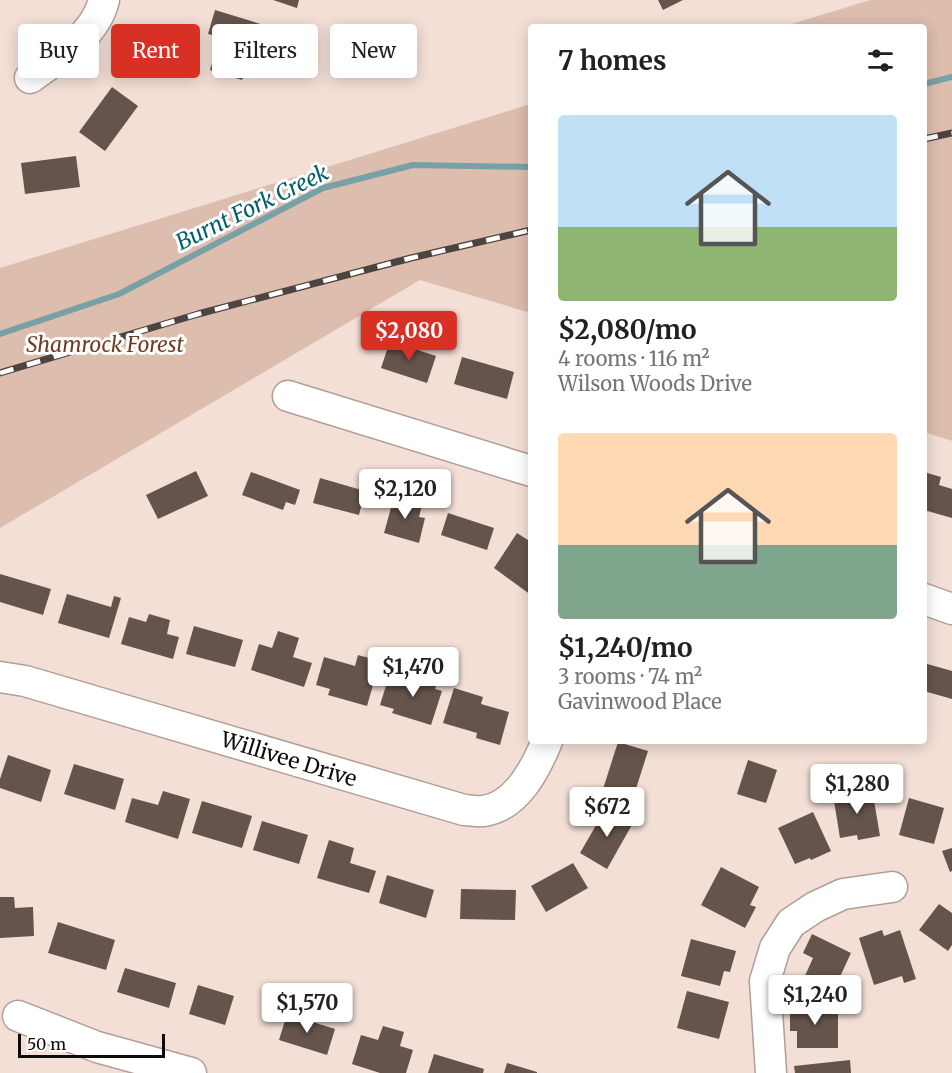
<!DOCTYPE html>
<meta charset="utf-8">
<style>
:root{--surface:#fff;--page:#f2f2f2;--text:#202124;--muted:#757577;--accent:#d93025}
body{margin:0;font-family:Merriweather,serif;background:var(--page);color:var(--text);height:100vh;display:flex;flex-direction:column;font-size:22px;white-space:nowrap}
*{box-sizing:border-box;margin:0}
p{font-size:20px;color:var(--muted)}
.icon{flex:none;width:33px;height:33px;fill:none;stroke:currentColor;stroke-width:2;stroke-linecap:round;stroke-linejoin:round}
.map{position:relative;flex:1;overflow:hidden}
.details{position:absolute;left:528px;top:24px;width:399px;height:720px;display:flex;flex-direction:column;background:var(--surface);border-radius:6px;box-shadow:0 3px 15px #0003}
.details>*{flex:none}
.top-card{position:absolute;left:18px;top:24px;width:420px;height:54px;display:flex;gap:12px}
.scale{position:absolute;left:18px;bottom:15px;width:147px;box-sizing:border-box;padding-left:6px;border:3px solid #100a08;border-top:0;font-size:16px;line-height:21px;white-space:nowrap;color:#100a08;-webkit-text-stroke:4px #fff;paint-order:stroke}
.price{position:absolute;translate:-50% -51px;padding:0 14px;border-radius:6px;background:#fff;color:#222;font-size:20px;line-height:39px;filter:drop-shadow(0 2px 3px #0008)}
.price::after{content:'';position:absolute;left:50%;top:36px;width:18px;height:14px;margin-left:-9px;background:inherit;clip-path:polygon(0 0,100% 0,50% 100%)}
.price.selected{background:var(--accent);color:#fff}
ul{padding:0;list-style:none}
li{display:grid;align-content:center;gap:12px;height:318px;padding:0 30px}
li span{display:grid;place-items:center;height:186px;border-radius:6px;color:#555}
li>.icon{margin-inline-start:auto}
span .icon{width:108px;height:108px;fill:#fffc;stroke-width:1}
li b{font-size:26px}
h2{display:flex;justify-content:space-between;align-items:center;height:72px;padding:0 30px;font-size:26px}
.tag{padding:0 21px;border-radius:6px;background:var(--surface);box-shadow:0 3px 15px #0003;font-size:21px;line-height:54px}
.tag.selected{background:var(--accent);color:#fff}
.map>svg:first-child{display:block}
</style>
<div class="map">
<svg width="952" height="1073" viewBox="0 0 952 1073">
<rect width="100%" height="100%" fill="#f3dfd6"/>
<!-- green -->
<path fill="#ddbdad" d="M870,0H952V441L924,432V27H782Z
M531,104V313L420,280L0,528V268Z"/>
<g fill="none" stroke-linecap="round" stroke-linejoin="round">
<!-- stream -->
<path stroke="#77a1a6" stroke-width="6" d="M924,84L952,77
M0,334L119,294L323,188L413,165L531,167"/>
</g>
<!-- building -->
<path fill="#64544c" d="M273,0H299L297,8Z
M658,0H683L663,10Z
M215,10L267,26L259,51L252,48L242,80L210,70L220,37L208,34Z
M112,87L138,106L105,151L79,132Z
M76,156L80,187L25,194L21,163Z
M390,341L436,356L427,383L381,368Z
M462,357L514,372L507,399L454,384Z
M196,471L208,496L158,519L146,495Z
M251,472L300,490L295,505L286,502L283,510L242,495Z
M924,472L941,477L939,485L952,489V518L924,510Z
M320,478L365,491L359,515L313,503Z
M394,497L422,505L419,517L425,518L419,543L384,533Z
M448,513L494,528L487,550L441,535Z
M517,533L531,542V595L494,568Z
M0,574L51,589L43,615L0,602Z
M67,594L111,607L114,596L121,598L109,638L58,623Z
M149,614L170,620L167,634L179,637L173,659L121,644L129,617L146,622Z
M194,626L243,640L235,667L186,654Z
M278,631L299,638L293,657L312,663L304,687L251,670L259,644L272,648Z
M358,655L380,661L367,706L328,695L330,689L316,685L324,657L355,666Z
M924,663L952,671V699L924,691Z
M423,671L439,676L435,689L442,691L431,725L392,713L394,709L380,705L389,676L419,685Z
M454,688L483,697L481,704L509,712L500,745L476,738L477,733L443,723Z
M618,742L648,751L633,798L603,789Z
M8,755L51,770L41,802L0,788V779Z
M748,760L777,770L766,803L737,794Z
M74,764L124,779L115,810L64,794Z
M872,789L880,836L858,840L857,835L840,838L833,795Z
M163,791L190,799L178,839L125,822L132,798L158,805Z
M909,798L944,808L934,844L899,835Z
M202,801L252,816L242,848L192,833Z
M606,808L633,823L607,869L580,853Z
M813,812L831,851L811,860L810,858L795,864L778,828Z
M262,821L308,835L299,864L253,850Z
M329,840L354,848L350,863L376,871L369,893L317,878Z
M952,848V871L950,872L942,851Z
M573,863L588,888L546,912L531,886Z
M721,867L759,887L750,905L756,907L745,928L701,905Z
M387,875L434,890L426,918L379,903Z
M461,889L516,890L515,920L460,919Z
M0,897H14L15,908L33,907L34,936L0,938Z
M939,904L952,913V945L948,951L919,930Z
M58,922L115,940L106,970L48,953Z
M882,930L884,936L900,930L916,979L904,983L902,976L874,985L859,938Z
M812,934L851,953L833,992L804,978L813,958L803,953Z
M691,939L736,951L730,972L724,971L720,986L681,976Z
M125,968L176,983L169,1008L117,992Z
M198,985L234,996L225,1025L189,1014Z
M687,991L729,1002L719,1039L677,1028Z
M790,1005H838V1048H797V1031H790Z
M287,1014L335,1029L327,1055L279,1040Z
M383,1026L404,1032L400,1046L413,1050L406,1073H380L352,1064L361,1035L378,1040Z
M434,1054L484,1069L483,1073H428Z
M850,1060L851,1073H795L794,1066Z
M507,1063L537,1072V1073H504Z"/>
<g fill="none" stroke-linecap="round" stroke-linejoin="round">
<defs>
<path id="minor" d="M30,78C59,57 95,36 104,0
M288,396L531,471
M924,599L952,609
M0,677L25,681L464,810C470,810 477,812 483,811C517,807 536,768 547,741
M18,1016L97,1047L191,1073
M771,1073L765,981L775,948L791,923L815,907L843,894L892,887"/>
</defs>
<!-- minor casing -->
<use href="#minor" stroke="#b19e96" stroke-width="33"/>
<!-- minor -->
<use href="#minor" stroke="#fff" stroke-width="30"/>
<defs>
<path id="rail" d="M924,139L952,133
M0,373L198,314L411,258L531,230"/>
</defs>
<!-- rail casing -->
<use href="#rail" stroke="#4d433f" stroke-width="7"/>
<!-- rail -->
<use href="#rail" stroke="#fff" stroke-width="4.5" stroke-dasharray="14" stroke-linecap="butt"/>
</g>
<g text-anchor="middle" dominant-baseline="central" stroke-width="6" stroke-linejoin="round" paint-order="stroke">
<!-- park labels -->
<g font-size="21" font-style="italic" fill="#6d3e26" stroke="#fff">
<text x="105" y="344">Shamrock Forest</text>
</g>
<!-- street labels -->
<g font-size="21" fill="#100a08" stroke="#fff">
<text transform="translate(289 759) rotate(17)">Willivee Drive</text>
</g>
<!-- water labels -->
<g font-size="22" font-style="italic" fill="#005f68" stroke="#fff">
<text transform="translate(252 207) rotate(-26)">Burnt Fork Creek</text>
</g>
</g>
</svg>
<div class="scale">50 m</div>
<b class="price selected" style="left:409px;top:362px">$2,080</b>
<b class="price" style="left:405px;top:520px">$2,120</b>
<b class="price" style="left:413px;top:698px">$1,470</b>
<b class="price" style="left:857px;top:815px">$1,280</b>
<b class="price" style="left:607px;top:838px">$672</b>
<b class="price" style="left:815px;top:1026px">$1,240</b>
<b class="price" style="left:307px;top:1034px">$1,570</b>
<div class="top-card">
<a class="tag">Buy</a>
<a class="tag selected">Rent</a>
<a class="tag">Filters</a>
<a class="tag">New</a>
</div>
<section class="details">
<h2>7 homes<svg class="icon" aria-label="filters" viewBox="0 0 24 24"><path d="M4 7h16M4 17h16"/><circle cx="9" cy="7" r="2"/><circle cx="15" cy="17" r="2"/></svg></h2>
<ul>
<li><span style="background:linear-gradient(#bfe0f5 60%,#8fb573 0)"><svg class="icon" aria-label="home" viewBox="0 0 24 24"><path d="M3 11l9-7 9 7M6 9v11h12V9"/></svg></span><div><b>$2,080/mo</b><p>4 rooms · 116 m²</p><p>Wilson Woods Drive</p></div></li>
<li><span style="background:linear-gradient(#ffd9b3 60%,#7fa58c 0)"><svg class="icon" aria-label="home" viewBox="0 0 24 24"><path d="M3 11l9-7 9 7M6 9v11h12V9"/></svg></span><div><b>$1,240/mo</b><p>3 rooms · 74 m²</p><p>Gavinwood Place</p></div></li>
</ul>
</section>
</div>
